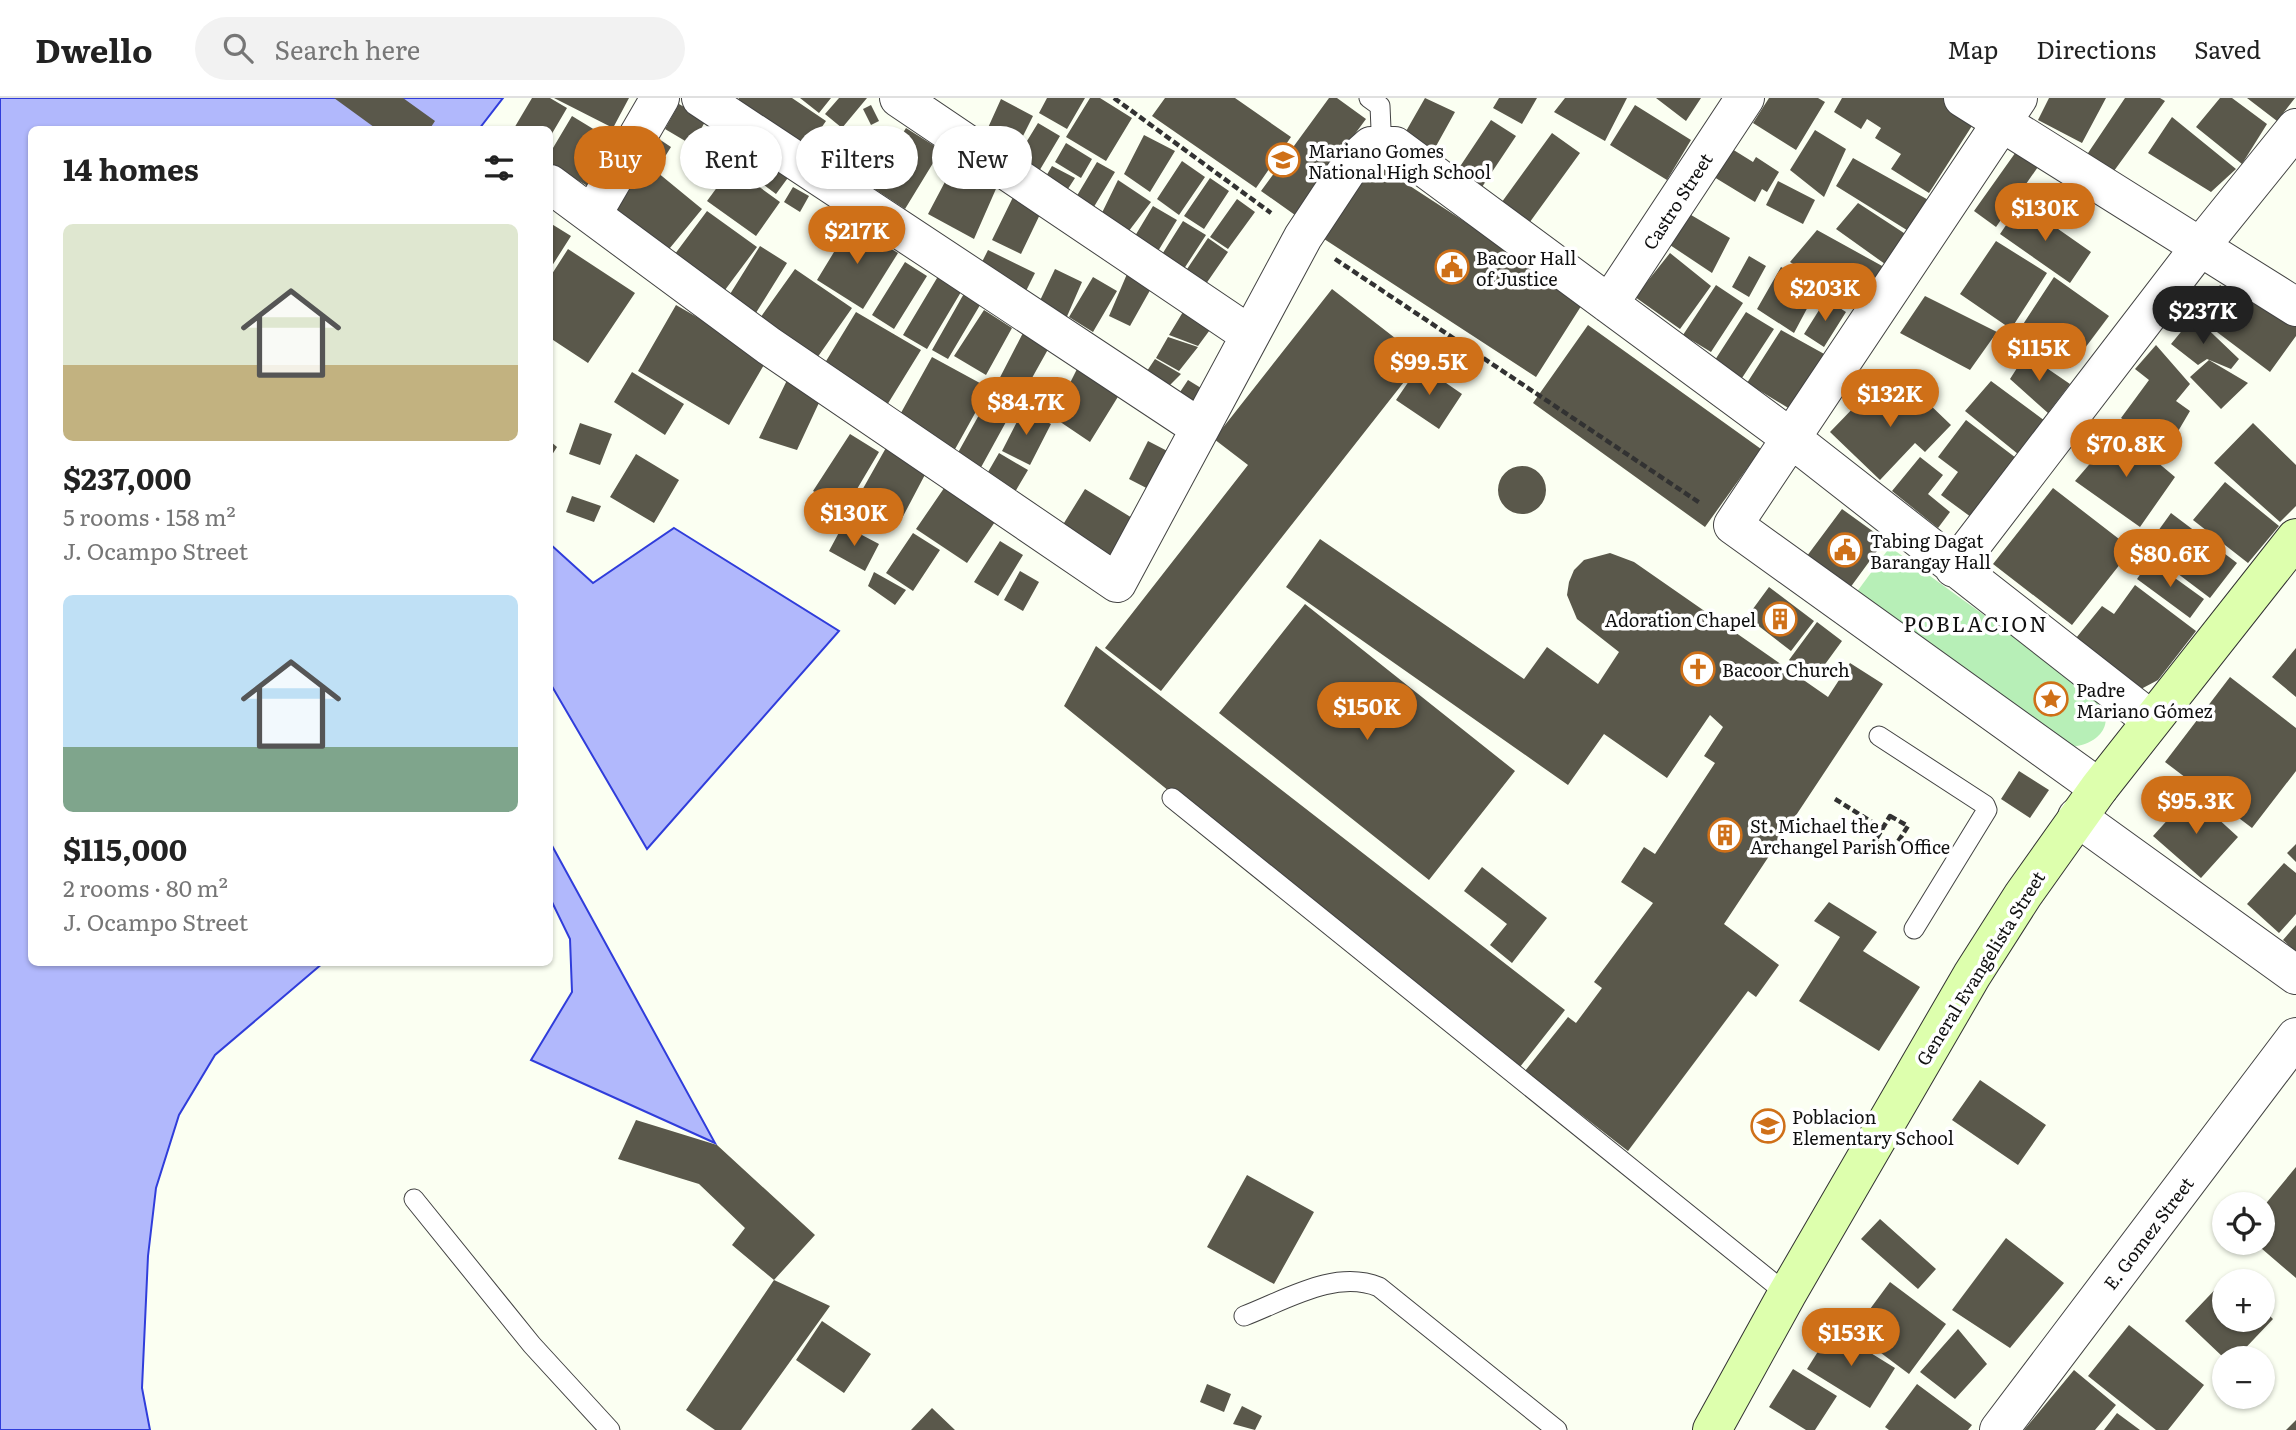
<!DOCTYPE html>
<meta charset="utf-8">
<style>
:root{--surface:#fff;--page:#f2f2f2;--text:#222;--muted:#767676;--line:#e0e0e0;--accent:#cf7018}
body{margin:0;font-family:Literata,serif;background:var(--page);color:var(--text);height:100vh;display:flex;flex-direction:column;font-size:26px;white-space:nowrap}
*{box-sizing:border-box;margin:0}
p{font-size:23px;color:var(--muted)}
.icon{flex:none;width:38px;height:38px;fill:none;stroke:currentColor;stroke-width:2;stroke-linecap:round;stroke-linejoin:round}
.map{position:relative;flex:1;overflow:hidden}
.details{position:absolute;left:28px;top:28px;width:525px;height:840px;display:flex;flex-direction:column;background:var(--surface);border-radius:10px;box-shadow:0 2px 5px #0004}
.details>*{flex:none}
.hud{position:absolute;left:574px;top:28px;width:665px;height:63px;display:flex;gap:14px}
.controls{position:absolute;left:2212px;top:1094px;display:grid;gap:14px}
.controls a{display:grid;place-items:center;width:63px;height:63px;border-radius:50%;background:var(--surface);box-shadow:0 2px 5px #0004;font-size:35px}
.price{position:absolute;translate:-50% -60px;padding:0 16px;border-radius:24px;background:var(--accent);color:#fff;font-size:23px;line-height:46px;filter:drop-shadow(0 2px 4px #0008)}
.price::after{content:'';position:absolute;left:50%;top:42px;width:21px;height:16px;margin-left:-10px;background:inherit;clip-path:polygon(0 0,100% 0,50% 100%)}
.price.active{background:#222;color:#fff}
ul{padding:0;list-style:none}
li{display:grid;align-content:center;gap:14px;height:371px;padding:0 35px}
li span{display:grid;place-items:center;height:217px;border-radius:10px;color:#555}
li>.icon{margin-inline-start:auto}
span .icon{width:126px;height:126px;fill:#fffc;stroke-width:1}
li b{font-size:30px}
h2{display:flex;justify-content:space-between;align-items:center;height:84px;padding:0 35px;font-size:30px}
.pill{padding:0 24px;border-radius:32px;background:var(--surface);box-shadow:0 2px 5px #0004;font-size:24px;line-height:63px}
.pill.active{background:var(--accent);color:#fff}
header{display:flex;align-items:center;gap:42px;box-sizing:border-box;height:98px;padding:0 35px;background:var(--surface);border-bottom:2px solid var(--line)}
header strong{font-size:33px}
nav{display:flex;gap:38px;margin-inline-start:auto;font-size:24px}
.search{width:490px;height:63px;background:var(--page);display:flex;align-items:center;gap:18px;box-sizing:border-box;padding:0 24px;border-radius:38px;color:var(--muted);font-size:26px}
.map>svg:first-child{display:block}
</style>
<header>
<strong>Dwello</strong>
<div class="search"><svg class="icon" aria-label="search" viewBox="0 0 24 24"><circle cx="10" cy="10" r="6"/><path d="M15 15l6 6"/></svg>Search here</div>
<nav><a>Map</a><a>Directions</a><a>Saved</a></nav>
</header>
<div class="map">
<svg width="2296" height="1332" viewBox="0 0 2296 1332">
<rect width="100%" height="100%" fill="#fbfff2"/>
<!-- green -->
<path fill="#b7efb7" d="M1890,449L2096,598C2118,625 2100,646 2071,649L1856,495Z"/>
<!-- water -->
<path fill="#b1b8fc" stroke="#303ddb" stroke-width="2" d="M0,0H503L479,31L32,32V864L323,865L215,957L179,1017L156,1090L148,1158L142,1290L150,1332H0Z
M674,430L839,533L647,751L550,585V446L593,485Z
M550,744L715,1045L531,962L572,894L570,841L550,800Z"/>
<!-- building -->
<path fill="#5a584b" d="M334,0H403L435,23L429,32H378Z
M532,0H550L567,10L550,39V32H513Z
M554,0H629L613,30Z
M739,0H792L826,23L800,61L730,14Z
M800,0H831L819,15Z
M839,0H867L842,30L825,16Z
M1047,0H1085L1067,31L1039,15Z
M1090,0H1100L1132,20L1106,63L1066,39Z
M1165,0H1235L1291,39L1256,90L1152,18Z
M1329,0H1337L1366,21L1295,117L1261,93Z
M1425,0L1455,14L1430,59L1401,42Z
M1499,0H1537L1522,26L1493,10Z
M1565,0H1627L1605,43L1554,14Z
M1656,0H1701L1686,23Z
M1769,0H1818L1825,4L1796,52L1753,25Z
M1842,0H1946L1977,20L1929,95L1891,71L1901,56L1875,40L1881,30L1867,21L1861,31L1834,14Z
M2049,0H2106L2082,45L2038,22Z
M2125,0H2160L2165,3L2111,77L2084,61Z
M2220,0H2232L2267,26L2242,66L2196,29Z
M2247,0H2295L2277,23Z
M1001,1L1033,18L1012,60L982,43Z
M679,6L706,22L692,47L665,31Z
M871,7L879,23L871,27L863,11Z
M1635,7L1691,42L1667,82L1610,47Z
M572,18L618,46L591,90L550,66V55Z
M2172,19L2236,71L2211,94L2148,55Z
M1491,22L1516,38L1478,95L1453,79Z
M715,25L744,47L728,68L699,46Z
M1038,25L1060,38L1038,75L1016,61Z
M906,30L941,52L905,111L870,88Z
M1815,32L1846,51L1824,99L1790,72Z
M1552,35L1580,55L1527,128L1499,108Z
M1144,37L1175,53L1150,94L1124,76Z
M656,39L671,49L661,65L645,56Z
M1066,45L1092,61L1081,80L1055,64Z
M753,50L790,77L776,96L739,68Z
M1732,51L1753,64L1756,59L1779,74L1767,94L1762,91L1755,104L1714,79Z
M2018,51L2040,66L1996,129L1974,113Z
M701,52L718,62L708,78L691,69Z
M835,53L869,69L858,91L825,75Z
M1367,60L1585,202L1536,279L1318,137Z
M1853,60L1932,104L1910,134L1836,88Z
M957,61L999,84L974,141L928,116Z
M1182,63L1205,79L1179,117L1157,101Z
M1097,64L1115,74L1089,117L1072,106Z
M646,65L702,111L665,156L609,110Z
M1052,68L1075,80L1064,97L1042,85Z
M732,69L780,104L756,138L707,103Z
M1210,80L1229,93L1204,131L1184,118Z
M1118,82L1151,104L1122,142L1098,123Z
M1778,83L1815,102L1803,126L1766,107Z
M793,89L809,98L800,114L784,104Z
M1016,93L1044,108L1021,156L992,142Z
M1237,101L1255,114L1228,151L1210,139Z
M1858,105L1907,137L1885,166L1836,131Z
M2021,105L2091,154L2070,185L2000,136Z
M1153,108L1177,122L1152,163L1129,148Z
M707,113L757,149L722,196L672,160Z
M1686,114L1730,140L1712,175L1670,147Z
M1183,123L1206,137L1178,180L1156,166Z
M550,125L571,138L550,171Z
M851,126L898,155L863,211L817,182Z
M1817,132L1884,169L1861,208L1790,164Z
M1208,140L1228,154L1199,196L1179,183Z
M1996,143L2047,175L2011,231L1960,196Z
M760,148L787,165L749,226L722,209Z
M568,151L635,195L588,265L550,240V179Z
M988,152L1035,175L1024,197L977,174Z
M1670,155L1711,188L1680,231L1635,199Z
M1749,158L1766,168L1749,199L1732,189Z
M905,164L927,178L894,231L872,217Z
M1781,169L1819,188L1794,235L1757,211Z
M795,171L852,210L810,270L753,230Z
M1055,171L1082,184L1065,223L1035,213Z
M940,175L964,189L927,251L903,237Z
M1127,176L1153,187L1130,228L1109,218Z
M1093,179L1117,193L1093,234L1069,219Z
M2054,179L2109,218L2070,270L2016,237Z
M1716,187L1743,205L1711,254L1683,237Z
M2220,187L2237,200L2251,187L2296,220V238L2270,274L2197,219Z
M1332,191L1422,261L1161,593L1105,550L1248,367L1214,341Z
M966,192L983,202L948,261L932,252Z
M1925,198L1997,234L1970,272L1900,235Z
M1826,201L1846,214L1824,249L1804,236Z
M1189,204L1215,225L1198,248L1169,237Z
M676,207L768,260L729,327L638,273Z
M984,212L1012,230L986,277L954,258Z
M856,214L921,252L884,312L820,273Z
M1746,214L1774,231L1742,280L1715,262Z
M2194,218L2239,261L2231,271L2207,261L2198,267L2171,246Z
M1588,227L1761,351L1705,429L1533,305Z
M1025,231L1051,246L1018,305L994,291Z
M1781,232L1835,262L1800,317L1747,285Z
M1168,239L1198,249L1179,273L1156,260Z
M2156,247L2190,286L2176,303L2190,313L2167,352L2121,320L2149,282L2135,271Z
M2026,256L2070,286L2048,315L2010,281Z
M932,259L989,290L954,353L897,322Z
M1155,261L1181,276L1164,293L1143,279Z
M2209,262L2248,285L2221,311L2190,279Z
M1081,263L1124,289L1090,344L1053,319Z
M1420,267L1462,296L1439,331L1396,302Z
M632,274L684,306L665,337L614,304Z
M790,276L824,294L797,352L759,340Z
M1903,281L1951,327L1925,354L1915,345L1880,382L1830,334L1859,304L1870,314Z
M1188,282L1214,298L1201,317L1176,300Z
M1991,283L2045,323L2018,356L1965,313Z
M989,299L1012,313L979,373L955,360Z
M1023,312L1051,326L1030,367L1002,353Z
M1966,322L2020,363L1975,422L1941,397L1958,374L1938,359Z
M580,325L612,336L600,367L569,356Z
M2253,325L2296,367V408L2280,424L2214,365Z
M2119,332L2175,379L2140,429L2075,383Z
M850,336L879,354L844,413L813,393Z
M550,343L557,349L550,360Z
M1148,343L1177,358L1158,396L1129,381Z
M887,348L929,369L899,426L856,403Z
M999,355L1028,372L1012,399L984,381Z
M636,356L679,382L654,425L610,399Z
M1920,359L1943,377L1928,396L1950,414L1938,430L1892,393Z
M1498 392a24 24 0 1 1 48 0a24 24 0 1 1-48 0Z
M953,377L1003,412L967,465L916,431Z
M2225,384L2279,428L2248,465L2193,422Z
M2053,390L2132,451L2072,527L1993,466Z
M1085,391L1142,426L1113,473L1056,438Z
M572,398L601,408L594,424L566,414Z
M1842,411L1885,442L1847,494L1804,462Z
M2171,415L2237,465L2210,500L2145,451Z
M843,427L879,446L865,473L829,453Z
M913,435L940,452L913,493L886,475Z
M1320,441L1524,581L1547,549L1598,586L1619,554L1577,521L1567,497L1569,484L1574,472L1584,462L1610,455L1634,464L1828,599L1850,565L1883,586L1724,826L1779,867L1756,899L1748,893L1628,1053L1525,973L1568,919L1576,925L1602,890L1594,884L1653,805L1621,784L1644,749L1655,756L1715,665L1704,658L1723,629L1710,617L1667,680L1604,636L1568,687L1286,489Z
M1000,443L1023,457L998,498L974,484Z
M2150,462L2204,501L2190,520L2137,481Z
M1020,473L1039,484L1023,513L1004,502Z
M874,474L906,492L895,507L868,488Z
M2135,487L2196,533L2158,582L2141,591L2072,545L2102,508L2114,516Z
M1769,489L1814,523L1791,553L1747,519Z
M1305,506L1515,673L1429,782L1219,615Z
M1817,524L1842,543L1815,580L1789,562Z
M1096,548L1565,912L1516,974L1064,608Z
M2296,550V599L2272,579Z
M2230,579L2296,630V673L2252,730L2165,664Z
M2019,673L2049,692L2030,720L2001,701Z
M2191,696L2238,739L2201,780L2153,738Z
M2296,746V764L2287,755Z
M2284,765L2296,775V816L2279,835L2247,806Z
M1482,769L1547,820L1512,865L1490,847L1507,826L1464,793Z
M1829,804L1877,834L1863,853L1920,889L1879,953L1799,903L1840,839L1814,823Z
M2296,827V854L2283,842Z
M1980,982L2046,1027L2018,1067L1952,1022Z
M636,1022L717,1047L815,1137L774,1182L732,1147L745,1130L699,1086L618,1061Z
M2296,1069V1180L2254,1144H2263V1109Z
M1247,1077L1314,1114L1274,1186L1207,1149Z
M1880,1121L1936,1171L1918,1191L1861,1141Z
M2006,1140L2064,1185L2010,1250L1952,1212Z
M2228,1178L2234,1183H2224V1222H2263V1211L2273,1221L2236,1260H2224L2185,1223Z
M774,1182L830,1208L741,1332H715L686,1312Z
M1890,1184L1946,1226L1909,1276L1853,1234Z
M822,1223L871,1256L844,1295L796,1262Z
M2129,1227L2204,1287L2168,1332H2156L2088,1278Z
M1832,1231L1895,1270L1870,1310L1807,1271Z
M1958,1231L1987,1266L1955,1301L1920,1274Z
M1793,1271L1837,1298L1815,1332H1806L1769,1309Z
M2074,1272L2116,1307L2095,1332H2024Z
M1207,1286L1231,1296L1224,1314L1200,1304Z
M1917,1286L1972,1327L1968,1332H1889L1885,1329Z
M1242,1308L1262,1318L1255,1332L1233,1326Z
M932,1310L955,1332H911Z
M2117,1315L2140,1332H2104Z
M2296,1322V1332H2286Z"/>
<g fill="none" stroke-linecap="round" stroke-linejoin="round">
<defs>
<path id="service" d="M1369,0L1380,8L1381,31L1371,48
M1879,638L1985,707L1987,712L1914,831
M1172,700L1787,1196
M414,1101L532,1247L610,1332
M1244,1218C1286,1202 1335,1171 1379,1189L1557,1332"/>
<path id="minor" d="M701,0L1200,330
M899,0L1250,237
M1963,0L2296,209
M2018,0L1733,427L2099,690
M550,86L769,248L1117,485L1303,139L1352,65L1371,48H1395L1792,341L2151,622
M592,117L660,0
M1609,206L1745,0
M1954,470L2200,149L2296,30
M2077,719L2296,877
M1999,1332L2296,939"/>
<path id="secondary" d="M1712,1332L1787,1196L1972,877L2023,797L2099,690L2296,440"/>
</defs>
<!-- service casing -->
<use href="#service" stroke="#434343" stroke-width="21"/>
<!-- minor casing -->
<use href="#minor" stroke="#434343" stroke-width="40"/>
<!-- secondary casing -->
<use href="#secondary" stroke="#323232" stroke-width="40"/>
<!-- path -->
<path stroke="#323232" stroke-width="4.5" stroke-dasharray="7 3.5" stroke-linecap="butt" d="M1114,0L1271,115
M1335,161L1700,405
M1835,701L1883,731
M1890,718L1908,728L1892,753L1875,743Z
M1900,741L1926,757"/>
<!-- service -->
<use href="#service" stroke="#fff" stroke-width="19"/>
<!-- minor -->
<use href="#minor" stroke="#fff" stroke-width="38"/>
<!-- secondary -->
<use href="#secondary" stroke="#ddffad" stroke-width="38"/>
</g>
<!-- icons -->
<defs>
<symbol id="school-ring" viewBox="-11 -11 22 22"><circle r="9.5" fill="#fff" stroke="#cf7018" stroke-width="1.5"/><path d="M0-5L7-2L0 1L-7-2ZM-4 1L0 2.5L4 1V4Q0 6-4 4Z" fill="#cf7018"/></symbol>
<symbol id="civic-ring" viewBox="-11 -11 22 22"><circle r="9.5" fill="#fff" stroke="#cf7018" stroke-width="1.5"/><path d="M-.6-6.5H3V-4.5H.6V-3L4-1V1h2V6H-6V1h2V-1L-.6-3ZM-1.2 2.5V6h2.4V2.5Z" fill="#cf7018"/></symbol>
<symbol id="building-ring" viewBox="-11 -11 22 22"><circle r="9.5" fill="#fff" stroke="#cf7018" stroke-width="1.5"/><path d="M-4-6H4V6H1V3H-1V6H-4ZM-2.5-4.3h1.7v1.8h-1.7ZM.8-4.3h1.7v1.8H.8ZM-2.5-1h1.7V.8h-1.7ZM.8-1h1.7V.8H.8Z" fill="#cf7018"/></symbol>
<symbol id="church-ring" viewBox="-11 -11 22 22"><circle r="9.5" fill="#fff" stroke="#cf7018" stroke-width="1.5"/><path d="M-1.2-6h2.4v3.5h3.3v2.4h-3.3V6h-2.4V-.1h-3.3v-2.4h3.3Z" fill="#cf7018"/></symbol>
<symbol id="sight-ring" viewBox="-11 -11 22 22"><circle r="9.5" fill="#fff" stroke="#cf7018" stroke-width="1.5"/><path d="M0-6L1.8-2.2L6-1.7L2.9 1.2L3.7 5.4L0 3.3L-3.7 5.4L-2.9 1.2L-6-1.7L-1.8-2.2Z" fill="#cf7018"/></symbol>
</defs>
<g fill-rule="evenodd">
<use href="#school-ring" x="1264" y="43" width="38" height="38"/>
<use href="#civic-ring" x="1433" y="150" width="38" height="38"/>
<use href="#civic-ring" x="1826" y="433" width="38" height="38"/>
<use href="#building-ring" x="1761" y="502" width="38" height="38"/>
<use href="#church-ring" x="1679" y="552" width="38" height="38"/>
<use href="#sight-ring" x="2032" y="582" width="38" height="38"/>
<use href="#building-ring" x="1706" y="718" width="38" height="38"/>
<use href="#school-ring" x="1749" y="1009" width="38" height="38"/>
</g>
<g text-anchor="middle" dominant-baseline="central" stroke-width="7" stroke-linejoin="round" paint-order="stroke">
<!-- poi labels -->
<g font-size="18" fill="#101010" stroke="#fff" text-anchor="start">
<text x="1308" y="52">Mariano Gomes<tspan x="1308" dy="21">National High School</tspan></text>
<text x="1476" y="159">Bacoor Hall<tspan x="1476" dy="21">of Justice</tspan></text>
<text x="1870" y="442">Tabing Dagat<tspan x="1870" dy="21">Barangay Hall</tspan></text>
<text x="1756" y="521" text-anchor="end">Adoration Chapel</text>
<text x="1722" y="571">Bacoor Church</text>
<text x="2076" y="591">Padre<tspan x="2076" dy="21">Mariano Gómez</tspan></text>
<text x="1750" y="727">St. Michael the<tspan x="1750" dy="21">Archangel Parish Office</tspan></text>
<text x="1792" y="1018">Poblacion<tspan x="1792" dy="21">Elementary School</tspan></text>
</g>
<!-- street labels -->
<g font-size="18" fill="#101010" stroke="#fff">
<text transform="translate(1677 103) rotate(-57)">Castro Street</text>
<text transform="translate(1980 870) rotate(-58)">General Evangelista Street</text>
<text transform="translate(2148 1135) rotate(-53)">E. Gomez Street</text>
</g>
<!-- quarter labels -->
<g font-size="21" letter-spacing="2" fill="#101010" stroke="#fff">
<text x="1976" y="524">POBLACION</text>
</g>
</g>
</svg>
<div class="controls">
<a><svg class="icon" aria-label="locate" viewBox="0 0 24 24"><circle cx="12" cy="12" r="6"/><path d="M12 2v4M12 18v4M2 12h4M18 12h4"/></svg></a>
<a>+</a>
<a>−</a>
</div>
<b class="price" style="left:2045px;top:145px">$130K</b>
<b class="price" style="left:857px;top:168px">$217K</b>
<b class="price" style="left:1825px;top:225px">$203K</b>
<b class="price active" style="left:2203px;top:248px">$237K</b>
<b class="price" style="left:2039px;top:285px">$115K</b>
<b class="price" style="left:1429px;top:299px">$99.5K</b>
<b class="price" style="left:1890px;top:331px">$132K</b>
<b class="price" style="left:1026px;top:339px">$84.7K</b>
<b class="price" style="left:2126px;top:381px">$70.8K</b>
<b class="price" style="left:854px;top:450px">$130K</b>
<b class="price" style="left:2170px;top:491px">$80.6K</b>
<b class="price" style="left:1367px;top:644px">$150K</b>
<b class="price" style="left:2196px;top:738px">$95.3K</b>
<b class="price" style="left:1851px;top:1270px">$153K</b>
<div class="hud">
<a class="pill active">Buy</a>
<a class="pill">Rent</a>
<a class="pill">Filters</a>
<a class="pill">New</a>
</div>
<section class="details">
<h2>14 homes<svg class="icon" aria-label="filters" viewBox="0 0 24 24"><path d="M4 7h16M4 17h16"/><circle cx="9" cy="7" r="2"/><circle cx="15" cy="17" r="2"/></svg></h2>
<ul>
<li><span style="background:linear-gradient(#dfe7d0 65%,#c2b280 0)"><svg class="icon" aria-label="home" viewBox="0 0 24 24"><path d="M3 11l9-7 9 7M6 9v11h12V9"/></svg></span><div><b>$237,000</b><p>5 rooms · 158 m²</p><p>J. Ocampo Street</p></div></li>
<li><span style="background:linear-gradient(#bfe0f5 70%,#7fa58c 0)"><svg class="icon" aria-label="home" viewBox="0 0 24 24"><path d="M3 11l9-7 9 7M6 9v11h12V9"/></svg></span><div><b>$115,000</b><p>2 rooms · 80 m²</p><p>J. Ocampo Street</p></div></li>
</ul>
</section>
</div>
